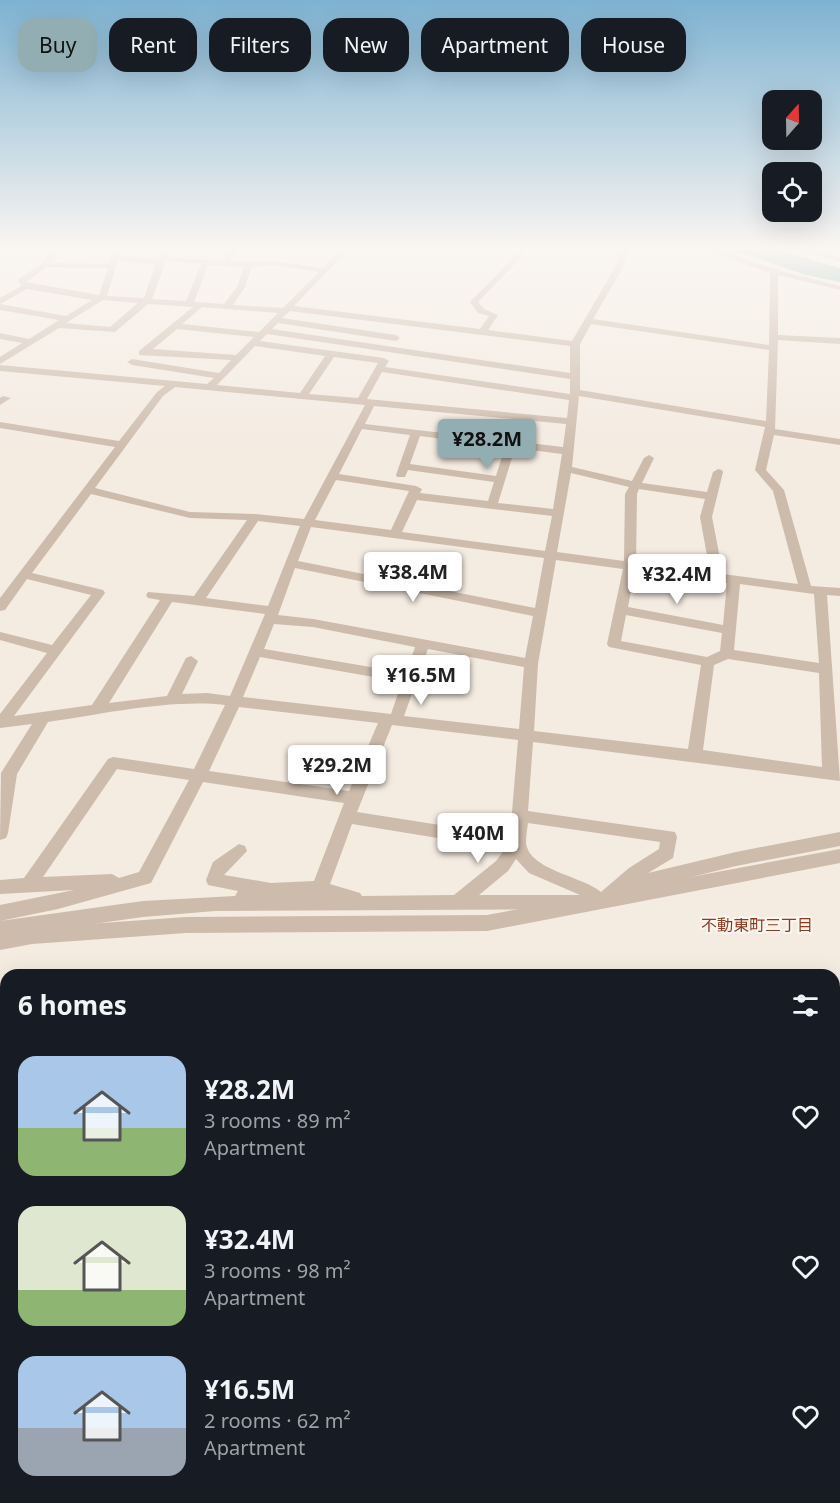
<!DOCTYPE html>
<meta charset="utf-8">
<style>
:root{--surface:#171b24;--page:#20242c;--text:#f1f3f6;--muted:#9ea1a6;--accent:#92aeb2}
body{margin:0;font-family:"Noto Sans","Noto Sans JP",sans-serif;background:var(--page);color:var(--text);height:100vh;display:flex;flex-direction:column;font-size:22px;white-space:nowrap}
*{box-sizing:border-box;margin:0}
p{font-size:20px;color:var(--muted)}
.icon{flex:none;width:33px;height:33px;fill:none;stroke:currentColor;stroke-width:2;stroke-linecap:round;stroke-linejoin:round}
.map{position:relative;flex:1;overflow:hidden}
.panel{position:absolute;left:0px;top:969px;width:840px;height:534px;display:flex;flex-direction:column;background:var(--surface);border-radius:18px 18px 0 0;box-shadow:0 6px 24px #0002}
.panel>*{flex:none}
.guide{position:absolute;left:18px;top:18px;width:804px;height:54px;display:flex;gap:12px}
.needle{width:39px;rotate:20deg}
.fabs{position:absolute;left:762px;top:90px;display:grid;gap:12px}
.fabs a{display:grid;place-items:center;width:60px;height:60px;border-radius:12px;background:var(--surface);box-shadow:0 6px 24px #0002;font-size:30px}
.price{position:absolute;translate:-50% -51px;padding:0 14px;border-radius:6px;background:#fff;color:#222;font-size:20px;line-height:39px;filter:drop-shadow(0 2px 3px #0008)}
.price::after{content:'';position:absolute;left:50%;top:36px;width:18px;height:14px;margin-left:-9px;background:inherit;clip-path:polygon(0 0,100% 0,50% 100%)}
.price.current{background:var(--accent);color:#111}
ul{padding:0;list-style:none}
li{display:flex;align-items:center;gap:18px;height:150px;padding:0 18px}
li span{display:grid;place-items:center;flex:none;width:168px;height:120px;border-radius:18px;color:#555}
li>.icon{margin-inline-start:auto}
span .icon{width:72px;height:72px;fill:#fffc;stroke-width:1}
li b{font-size:26px}
h2{display:flex;justify-content:space-between;align-items:center;height:72px;padding:0 18px;font-size:26px}
.chip{padding:0 21px;border-radius:18px;background:var(--surface);box-shadow:0 6px 24px #0002;font-size:21px;line-height:54px}
.chip.current{background:var(--accent);color:#111}
.map>svg:first-child{display:block}
</style>
<div class="map">
<svg width="840" height="1503" viewBox="0 0 840 1503">
<rect width="100%" height="100%" fill="#f4ebe1"/>
<!-- green -->
<path fill="#b8c4a0" d="M827,970L829,975H406V974Z
M834,989L840,1007V1244H834Z"/>
<!-- water -->
<path fill="#7fb0b2" d="M774,249L840,268V282L806,275L730,249Z
M0,1407L6,1408V1497H834V1464L840,1466V1503H0Z"/>
<g fill="none" stroke-linecap="round" stroke-linejoin="round">
<!-- minor -->
<path fill="#cdbbac" fill-rule="evenodd" d="M53,249H60L51,263L109,264L111,249H119L118,255L158,260L163,249H169L168,257L221,261L232,249H240L229,262L273,261L323,268L341,249H349L294,306L480,329L489,316L478,313L470,302L520,251H523V255L478,302L484,309L498,315L488,330L572,341L614,269L622,249H630L622,269L593,319L769,345L770,273L705,249H717L777,270L840,286V290L778,275V335L840,338V344L778,340L775,429L840,439V445L774,435L766,470L784,490L811,586L840,588V596L827,595L840,781L533,742L528,811L675,832L677,837L673,858L648,873L736,852L840,832V846L736,866L622,894L601,909L215,911L143,917L0,937V921L143,901L235,896L238,891L208,885L206,880L213,862L239,844L245,846L247,851L224,875L271,883L314,881L344,803L203,782L151,883L58,909L0,921V905L74,890L0,894V880L24,878L108,759L113,757L194,769L225,705C169,699 105,714 48,722L17,774L8,833L6,838L0,840L1,773L32,724L0,728V714L47,653L0,640V632L52,645L91,595L27,579L5,610L0,611V598L115,447L0,428V422L119,441L157,392L165,386L0,371V365L207,384L214,378L132,365L127,362L132,359L219,373L231,360L139,355V351L193,307L148,304L115,332L59,328L0,364V357L22,343L0,339V333L29,339L59,320L0,310V304L66,316L92,300L27,289L0,304V298L21,286L18,280L42,263ZM118,260L155,265L144,298L107,296ZM166,261L201,264L186,301L152,299ZM208,265L244,267L237,287L224,304L194,302ZM273,265L319,272L283,308L233,305L245,287L252,267ZM47,267L108,268L99,295L26,282ZM103,300L138,303L110,327L66,323ZM202,307L278,313L259,332L182,324ZM290,311L570,346V373L272,329L278,323L396,341L400,338L396,335L282,318ZM591,324L769,350L766,421L580,390V344ZM177,329L254,337L236,355L153,349ZM267,334L570,379V394L385,367L389,361L384,358L260,341ZM255,346L325,356L300,393L217,385ZM334,357L378,363L358,398L309,394ZM382,372L569,400L567,418L367,399ZM175,387L365,405L304,519L255,514L190,512L95,488L163,396ZM579,396L765,427L755,470L773,491L798,584L723,574L712,517L723,472L722,470L718,469L713,472L707,492L642,483L654,458L649,455L644,458L632,481L572,467ZM374,406L566,424L563,447L365,424ZM362,429L410,435L396,475L397,477H405L408,470L494,482L488,501L420,493L422,489L416,486L339,474ZM420,436L505,447L496,476L410,464ZM515,448L562,454L553,509L498,503ZM571,473L629,487L625,494L624,561L557,552ZM336,480L409,491L391,530L315,520ZM639,489L705,499L700,517L710,572L636,563L637,494ZM91,494L190,518L247,520L194,596L148,592L146,595L148,598L160,600L92,705L14,716L105,593L103,590L32,573ZM417,500L552,516L545,551L402,532ZM258,521L300,526L268,606L206,598ZM311,527L544,558L535,608L298,561ZM556,560L623,569L607,644L609,647L701,665L688,749L534,731L538,664ZM295,568L533,616L525,658L313,619L278,615ZM635,570L727,583L723,625L628,607ZM740,584L814,594L819,663L734,650ZM172,602L265,614L230,696L207,693L182,694L198,661L191,656L186,658L167,696L109,703ZM626,615L722,633L720,651L707,657L621,641ZM274,624L313,627L415,647L406,673L264,649ZM428,649L524,667L519,729L404,716ZM260,657L402,682L391,714L243,697ZM728,659L819,673L822,767L703,750L714,665ZM239,707L378,723L349,791L209,771ZM392,725L518,740L510,836L357,812ZM117,769L189,780L139,872L119,878L112,874L43,877ZM528,823L660,842L659,849L629,868L601,892C582,876 529,870 526,843C526,837 527,830 528,823ZM352,824L505,849L496,861L454,895L362,896L360,893L330,884ZM516,859L529,873L580,895H479L508,871Z
M796,249H810L840,258V262Z
M3,396L11,398L0,405V398Z"/>
<!-- tertiary -->
<path fill="#cdbbac" fill-rule="evenodd" d="M840,849V863L487,931L186,933L32,944L0,950V934L32,928L186,917L487,915Z"/>
</g>
<!-- sky -->
<linearGradient id="sky" x2="0" y2="1"><stop stop-color="#7eb2d2"/><stop offset="0.54" stop-color="#faf6f2"/><stop offset="1" stop-color="#faf6f2" stop-opacity="0"/></linearGradient>
<rect width="840" height="460" fill="url(#sky)"/>
<g text-anchor="middle" dominant-baseline="central" stroke-width="4.5" stroke-linejoin="round" paint-order="stroke">
<!-- neighbourhood labels -->
<g font-size="16" fill="#8c3b22" stroke="#fbf5ee">
<text x="757" y="925">不動東町三丁目</text>
</g>
</g>
</svg>
<div class="fabs">
<a><svg class="needle" viewBox="-14 -14 28 28"><path d="M0-13l5 13h-10z" fill="#e53935"/><path d="M0 13l5-13h-10z" fill="#9ea1a6"/></svg></a>
<a><svg class="icon" aria-label="locate" viewBox="0 0 24 24"><circle cx="12" cy="12" r="6"/><path d="M12 2v4M12 18v4M2 12h4M18 12h4"/></svg></a>
</div>
<b class="price current" style="left:487px;top:470px">¥28.2M</b>
<b class="price" style="left:413px;top:603px">¥38.4M</b>
<b class="price" style="left:677px;top:605px">¥32.4M</b>
<b class="price" style="left:421px;top:706px">¥16.5M</b>
<b class="price" style="left:337px;top:796px">¥29.2M</b>
<b class="price" style="left:478px;top:864px">¥40M</b>
<div class="guide">
<a class="chip current">Buy</a>
<a class="chip">Rent</a>
<a class="chip">Filters</a>
<a class="chip">New</a>
<a class="chip">Apartment</a>
<a class="chip">House</a>
</div>
<section class="panel">
<h2>6 homes<svg class="icon" aria-label="filters" viewBox="0 0 24 24"><path d="M4 7h16M4 17h16"/><circle cx="9" cy="7" r="2"/><circle cx="15" cy="17" r="2"/></svg></h2>
<ul>
<li><span style="background:linear-gradient(#a9c7e8 60%,#8fb573 0)"><svg class="icon" aria-label="home" viewBox="0 0 24 24"><path d="M3 11l9-7 9 7M6 9v11h12V9"/></svg></span><div><b>¥28.2M</b><p>3 rooms · 89 m²</p><p>Apartment</p></div><svg class="icon" aria-label="heart" viewBox="0 0 24 24"><path d="M12 20l-8-8c-3-5 5-10 8-4 3-6 11-1 8 4z"/></svg></li>
<li><span style="background:linear-gradient(#dfe7d0 70%,#8fb573 0)"><svg class="icon" aria-label="home" viewBox="0 0 24 24"><path d="M3 11l9-7 9 7M6 9v11h12V9"/></svg></span><div><b>¥32.4M</b><p>3 rooms · 98 m²</p><p>Apartment</p></div><svg class="icon" aria-label="heart" viewBox="0 0 24 24"><path d="M12 20l-8-8c-3-5 5-10 8-4 3-6 11-1 8 4z"/></svg></li>
<li><span style="background:linear-gradient(#a9c7e8 60%,#9aa5b1 0)"><svg class="icon" aria-label="home" viewBox="0 0 24 24"><path d="M3 11l9-7 9 7M6 9v11h12V9"/></svg></span><div><b>¥16.5M</b><p>2 rooms · 62 m²</p><p>Apartment</p></div><svg class="icon" aria-label="heart" viewBox="0 0 24 24"><path d="M12 20l-8-8c-3-5 5-10 8-4 3-6 11-1 8 4z"/></svg></li>
</ul>
</section>
</div>
